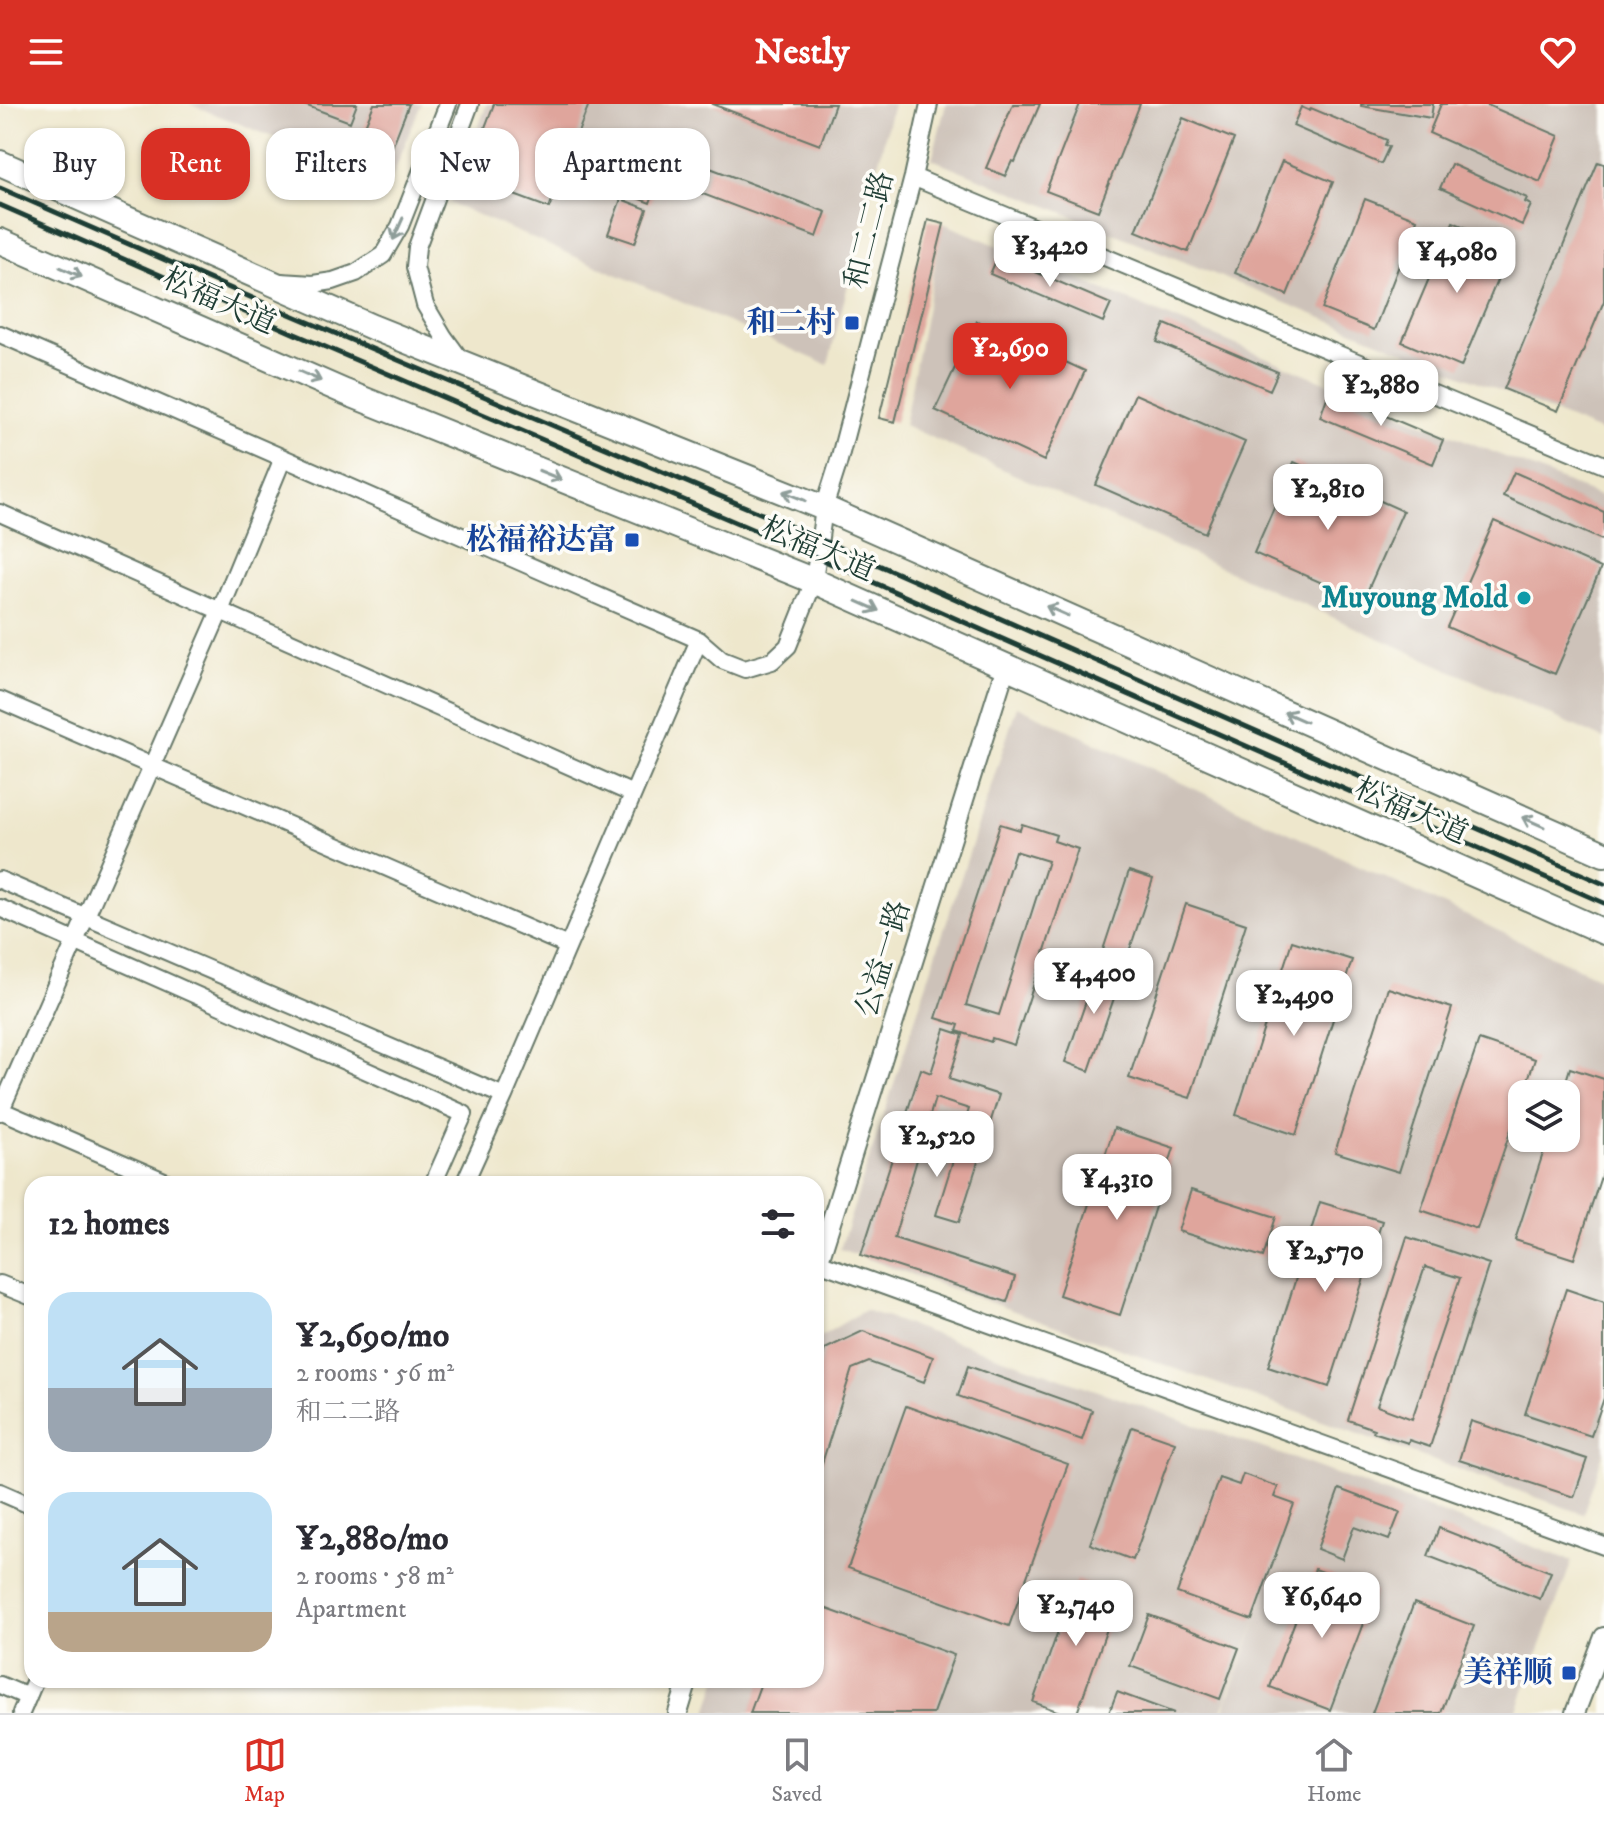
<!DOCTYPE html>
<meta charset="utf-8">
<style>
:root{--surface:#fff;--page:#f7f7f7;--text:#2b2b33;--muted:#7c7c81;--line:#e1e1e2;--accent:#d93025}
body{margin:0;font-family:"IM FELL DW Pica","Noto Serif SC",serif;background:var(--page);color:var(--text);height:100vh;display:flex;flex-direction:column;font-size:30px;white-space:nowrap}
*{box-sizing:border-box;margin:0}
p{font-size:26px;color:var(--muted)}
.icon{flex:none;width:44px;height:44px;fill:none;stroke:currentColor;stroke-width:2;stroke-linecap:round;stroke-linejoin:round}
.map{position:relative;flex:1;overflow:hidden}
.details{position:absolute;left:24px;top:1072px;width:800px;height:512px;display:flex;flex-direction:column;background:var(--surface);border-radius:24px;box-shadow:0 2px 6px #0004}
.details>*{flex:none}
.hud{position:absolute;left:24px;top:24px;width:800px;height:72px;display:flex;gap:16px}
.buttons{position:absolute;left:1508px;top:976px;display:grid;gap:16px}
.buttons a{display:grid;place-items:center;width:72px;height:72px;border-radius:16px;background:var(--surface);box-shadow:0 2px 6px #0004;font-size:40px}
.price{position:absolute;translate:-50% -68px;padding:0 18px;border-radius:16px;background:#fff;color:#222;font-size:26px;line-height:52px;filter:drop-shadow(0 2px 4px #0008)}
.price::after{content:'';position:absolute;left:50%;top:48px;width:24px;height:18px;margin-left:-12px;background:inherit;clip-path:polygon(0 0,100% 0,50% 100%)}
.price.current{background:var(--accent);color:#fff}
ul{padding:0;list-style:none}
li{display:flex;align-items:center;gap:24px;height:200px;padding:0 24px}
li span{display:grid;place-items:center;flex:none;width:224px;height:160px;border-radius:24px;color:#555}
li>.icon{margin-inline-start:auto}
span .icon{width:96px;height:96px;fill:#fffc;stroke-width:1}
li b{font-size:34px}
h2{display:flex;justify-content:space-between;align-items:center;height:96px;padding:0 24px;font-size:34px}
.pill{padding:0 28px;border-radius:24px;background:var(--surface);box-shadow:0 2px 6px #0004;font-size:28px;line-height:72px}
.pill.current{background:var(--accent);color:#fff}
header{display:flex;justify-content:space-between;align-items:center;height:104px;padding:0 24px;background:var(--accent);color:#fff;font-size:36px;font-weight:800}
.tab-bar{display:flex;justify-content:space-around;align-items:center;height:112px;border-top:2px solid var(--line);background:var(--surface);font-size:22px;color:var(--muted)}
.tab-bar a{display:grid;justify-items:center;gap:4px}
.tab-bar .current{color:var(--accent)}
.map>svg:first-child{display:block}
</style>
<header><svg class="icon" aria-label="menu" viewBox="0 0 24 24"><path d="M4 6h16M4 12h16M4 18h16"/></svg>Nestly<svg class="icon" aria-label="heart" viewBox="0 0 24 24"><path d="M12 20l-8-8c-3-5 5-10 8-4 3-6 11-1 8 4z"/></svg></header>
<div class="map">
<svg width="1604" height="1609" viewBox="0 0 1604 1609">
<rect width="100%" height="100%" fill="#fdfcf7"/>
<filter id="ink" filterUnits="userSpaceOnUse"><feTurbulence type="fractalNoise" baseFrequency=".0125" numOctaves="2"/><feDisplacementMap in="SourceGraphic" scale="16" xChannelSelector="R" yChannelSelector="G"/><feConvolveMatrix kernelMatrix="1 2 1 2 8 2 1 2 1" color-interpolation-filters="sRGB"/></filter>
<filter id="wash" filterUnits="userSpaceOnUse"><feTurbulence type="fractalNoise" baseFrequency=".006" numOctaves="4" result="noise"/><feDisplacementMap in="SourceGraphic" scale="32" xChannelSelector="R" yChannelSelector="G"/><feGaussianBlur stdDeviation="1.8" result="paint"/><feColorMatrix in="noise" values="0 0 0 0 0 0 0 0 0 0 0 0 0 0 0 0 0 1.4 0 .05"/><feComposite in="paint" operator="in"/></filter>
<g filter="url(#wash)">
<rect width="100%" height="100%" fill="#eee7cc"/>
<!-- industrial -->
<path fill="#cdc2b9" fill-rule="evenodd" d="M189,0H421L390,79Z
M487,0H893L828,261L450,99Z
M946,0H1604V329L932,55Z
M943,119L1604,394V635L904,321Z
M1017,602L1604,876V1347L1583,1410L840,1145ZM1522,990H1566V1034H1522Z
M865,1206L1314,1362L1572,1457L1516,1609H1223L1261,1506L1221,1609H707L717,1576H816V1240L818,1234Z"/>
<g id="blocks">
<!-- building -->
<path fill="#dfa59c" fill-rule="evenodd" d="M302,0H357L350,18Z
M374,0H409L391,46L360,34Z
M494,0H589L549,104L466,73Z
M712,0H835L820,41Z
M1013,0H1040L1015,58L1012,57L1005,72L986,64Z
M1080,0H1140L1098,107L1046,87Z
M1361,0H1433L1431,14L1361,2Z
M1441,0H1485L1559,32L1540,78L1429,29Z
M1301,3L1310,7L1311,4L1387,36L1385,41L1389,43L1381,60L1293,22Z
M1183,14L1234,35L1188,148L1136,127Z
M637,55L663,64L650,99L624,89Z
M1282,57L1333,78L1287,191L1235,169Z
M1598,58L1604,60V197L1558,307L1504,285Z
M1451,60L1527,94L1525,98L1531,101L1522,121L1440,84Z
M710,64L826,108L817,133L700,89Z
M621,95L647,105L635,139L608,130Z
M1365,95L1417,115L1374,226L1322,205Z
M928,116L944,120L895,318L879,314Z
M1453,118L1511,143L1461,263L1402,238Z
M998,152L1111,200L1103,218L990,170Z
M977,217L1085,267L1044,357L935,306Z
M1165,220L1278,268L1270,286L1157,238Z
M1329,288L1443,336L1433,360L1320,313Z
M1135,290L1245,338L1205,429L1096,381Z
M1294,358L1403,407L1363,497L1254,449Z
M1514,368L1604,408V437L1503,392Z
M1494,417L1601,464L1555,570L1447,523Z
M1000,720L1020,726L1022,720L1056,731L1054,737L1078,745L1014,941L992,934L991,938L957,927L959,921L936,914ZM1015,747L1048,757L999,911L966,901Z
M1129,767L1153,775L1127,854L1103,846Z
M1186,800L1246,820L1190,994L1129,974Z
M1292,837L1352,856L1296,1031L1236,1011Z
M1100,857L1124,865L1089,967L1065,958Z
M1388,884L1452,904L1399,1068L1335,1048Z
M945,925L963,931L949,975L999,991L959,1118L936,1111L969,1005L935,994L894,1134L1015,1173L1007,1198L861,1151L921,965L931,969Z
M1479,936L1535,955L1477,1125L1421,1106Z
M1570,964L1604,975V1063L1574,1155L1515,1136L1548,1034H1566V990H1562Z
M1114,1024L1174,1044L1120,1211L1059,1191Z
M1191,1086L1276,1113L1263,1153L1178,1127Z
M1320,1098L1382,1117L1329,1283L1268,1263Z
M1407,1133L1489,1160L1430,1343L1409,1336L1408,1339L1373,1328L1374,1325L1348,1316ZM1425,1163L1460,1174L1412,1315L1377,1302Z
M1566,1185L1604,1198V1294L1591,1332L1525,1310Z
M863,1227L933,1253L924,1278L869,1258L852,1265L816,1378V1273L825,1245Z
M968,1262L1092,1306L1082,1336L958,1292Z
M906,1302L1068,1360L1009,1522L848,1464Z
M1471,1317L1587,1355L1574,1393L1459,1356Z
M1132,1323L1175,1338L1133,1456L1090,1440Z
M1243,1370L1278,1383L1274,1393L1294,1400L1252,1516L1177,1489L1219,1374L1239,1381Z
M1339,1385L1400,1408L1389,1436L1354,1423L1342,1455L1317,1445Z
M1439,1424L1551,1468L1540,1495L1428,1452Z
M1315,1465L1375,1488L1330,1606L1270,1583Z
M1076,1476L1119,1491L1077,1609H1062L1033,1598Z
M1414,1499L1474,1522L1441,1609H1372Z
M816,1501L954,1551L933,1609H750L762,1576H816Z
M1149,1511L1239,1544L1220,1595L1130,1562Z
M1117,1588L1174,1609H1109Z"/>
</g>
</g>
<g filter="url(#ink)">
<use href="#blocks" fill-opacity="0" stroke="#677869" stroke-width="2"/>
<g fill="none" stroke-linecap="round" stroke-linejoin="round">
<defs>
<path id="minor" d="M913,73L1604,361
M281,178L313,180L333,177L356,169L383,151L400,122L448,0
M0,230L699,536L722,556L745,565L772,557L788,542L814,477L824,404L838,360L913,73L929,0
M463,259L444,233L425,201L415,163L417,143L470,0
M0,409L633,690
M0,596L568,842
M0,776L504,992
M0,804L464,1010L433,1080
M0,1006L171,1080
M0,1008L220,507L283,354
M464,1080L504,992L699,536
M818,1158L1604,1442
M0,1180L32,1193
M0,1388L32,1402
M0,1581L28,1593
M21,1609L35,1576"/>
<path id="tertiary" d="M816,1166L1006,562
M678,1609L688,1576
M1575,1609L1604,1533"/>
<path id="primary" d="M0,59L372,223L824,404L1604,750
M0,137L345,288L814,477L1604,828"/>
</defs>
<!-- minor casing -->
<use href="#minor" stroke="#677869" stroke-width="20"/>
<!-- tertiary casing -->
<use href="#tertiary" stroke="#677869" stroke-width="22"/>
<!-- primary casing -->
<use href="#primary" stroke="#677869" stroke-width="28"/>
<!-- minor -->
<use href="#minor" stroke="#fff" stroke-width="16"/>
<!-- tertiary -->
<use href="#tertiary" stroke="#fff" stroke-width="18"/>
<!-- primary -->
<use href="#primary" stroke="#fff" stroke-width="24"/>
<!-- rail -->
<path stroke="#1f3d34" stroke-width="5" d="M0,84L287,209L774,415L1604,780
M0,101L295,230L768,432L1604,799"/>
</g>
<!-- one-way arrows -->
<defs><path id="oneway-shaft" d="M-6 0H5M1.5-3L5.5 0L1.5 3" fill="none" stroke-width="1.6" stroke-linecap="round" stroke-linejoin="round" transform="scale(2)"/></defs>
<g stroke="#8f9e9a">
<use href="#oneway-shaft" transform="translate(398 125) rotate(114)"/>
<use href="#oneway-shaft" transform="translate(71 168) rotate(24)"/>
<use href="#oneway-shaft" transform="translate(310 272) rotate(24)"/>
<use href="#oneway-shaft" transform="translate(550 371) rotate(22)"/>
<use href="#oneway-shaft" transform="translate(794 392) rotate(-158)"/>
<use href="#oneway-shaft" transform="translate(868 502) rotate(24)"/>
<use href="#oneway-shaft" transform="translate(1057 507) rotate(-156)"/>
<use href="#oneway-shaft" transform="translate(1295 613) rotate(-156)"/>
<use href="#oneway-shaft" transform="translate(1533 718) rotate(-156)"/>
</g>
</g>
<!-- markers -->
<g fill="#1a4fb4" stroke="#fdfcf7" stroke-width="3">
<rect x="844" y="211" width="16" height="16" rx="4"/>
<rect x="624" y="428" width="16" height="16" rx="4"/>
<rect x="1561" y="1561" width="16" height="16" rx="4"/>
</g>
<circle fill="#0f9aa8" stroke="#fdfcf7" stroke-width="3" cx="1524" cy="494" r="8"/>
<g text-anchor="middle" dominant-baseline="central" stroke-width="7" stroke-linejoin="round" paint-order="stroke">
<!-- street labels -->
<g font-size="30" fill="#1f3d34" stroke="#fdfcf7">
<text transform="translate(870 126) rotate(-76)">和二二路</text>
<text transform="translate(219 198) rotate(24)">松福大道</text>
<text transform="translate(818 446) rotate(23)">松福大道</text>
<text transform="translate(1411 708) rotate(24)">松福大道</text>
<text transform="translate(884 855) rotate(-73)">公益一路</text>
</g>
<!-- transit labels -->
<g font-size="30" font-weight="bold" fill="#164399" stroke="#fdfcf7" text-anchor="end">
<text x="836" y="219">和二村</text>
<text x="616" y="436">松福裕达富</text>
<text x="1553" y="1569">美祥顺</text>
</g>
<!-- culture labels -->
<g font-size="30" font-weight="bold" fill="#0d838f" stroke="#fdfcf7" text-anchor="end">
<text x="1508" y="494">Muyoung Mold</text>
</g>
</g>
</svg>
<div class="buttons">
<a><svg class="icon" aria-label="layers" viewBox="0 0 24 24"><path d="M12 4l9 5-9 5-9-5zM3 14l9 5 9-5"/></svg></a>
</div>
<b class="price" style="left:1050px;top:185px">¥3,420</b>
<b class="price" style="left:1457px;top:191px">¥4,080</b>
<b class="price current" style="left:1010px;top:287px">¥2,690</b>
<b class="price" style="left:1381px;top:324px">¥2,880</b>
<b class="price" style="left:1328px;top:428px">¥2,810</b>
<b class="price" style="left:1094px;top:912px">¥4,400</b>
<b class="price" style="left:1294px;top:934px">¥2,490</b>
<b class="price" style="left:937px;top:1075px">¥2,520</b>
<b class="price" style="left:1117px;top:1118px">¥4,310</b>
<b class="price" style="left:1325px;top:1190px">¥2,570</b>
<b class="price" style="left:1322px;top:1536px">¥6,640</b>
<b class="price" style="left:1076px;top:1544px">¥2,740</b>
<div class="hud">
<a class="pill">Buy</a>
<a class="pill current">Rent</a>
<a class="pill">Filters</a>
<a class="pill">New</a>
<a class="pill">Apartment</a>
</div>
<section class="details">
<h2>12 homes<svg class="icon" aria-label="filters" viewBox="0 0 24 24"><path d="M4 7h16M4 17h16"/><circle cx="9" cy="7" r="2"/><circle cx="15" cy="17" r="2"/></svg></h2>
<ul>
<li><span style="background:linear-gradient(#bfe0f5 60%,#9aa5b1 0)"><svg class="icon" aria-label="home" viewBox="0 0 24 24"><path d="M3 11l9-7 9 7M6 9v11h12V9"/></svg></span><div><b>¥2,690/mo</b><p>2 rooms · 56 m²</p><p>和二二路</p></div></li>
<li><span style="background:linear-gradient(#bfe0f5 75%,#b9a48a 0)"><svg class="icon" aria-label="home" viewBox="0 0 24 24"><path d="M3 11l9-7 9 7M6 9v11h12V9"/></svg></span><div><b>¥2,880/mo</b><p>2 rooms · 58 m²</p><p>Apartment</p></div></li>
</ul>
</section>
</div>
<nav class="tab-bar">
<a class="current"><svg class="icon" aria-label="map" viewBox="0 0 24 24"><path d="M3 6l6-2 6 2 6-2v14l-6 2-6-2-6 2zM9 4v14M15 6v14"/></svg>Map</a>
<a><svg class="icon" aria-label="saved" viewBox="0 0 24 24"><path d="M7 4h10v16l-5-4-5 4z"/></svg>Saved</a>
<a><svg class="icon" aria-label="home" viewBox="0 0 24 24"><path d="M3 11l9-7 9 7M6 9v11h12V9"/></svg>Home</a>
</nav>
